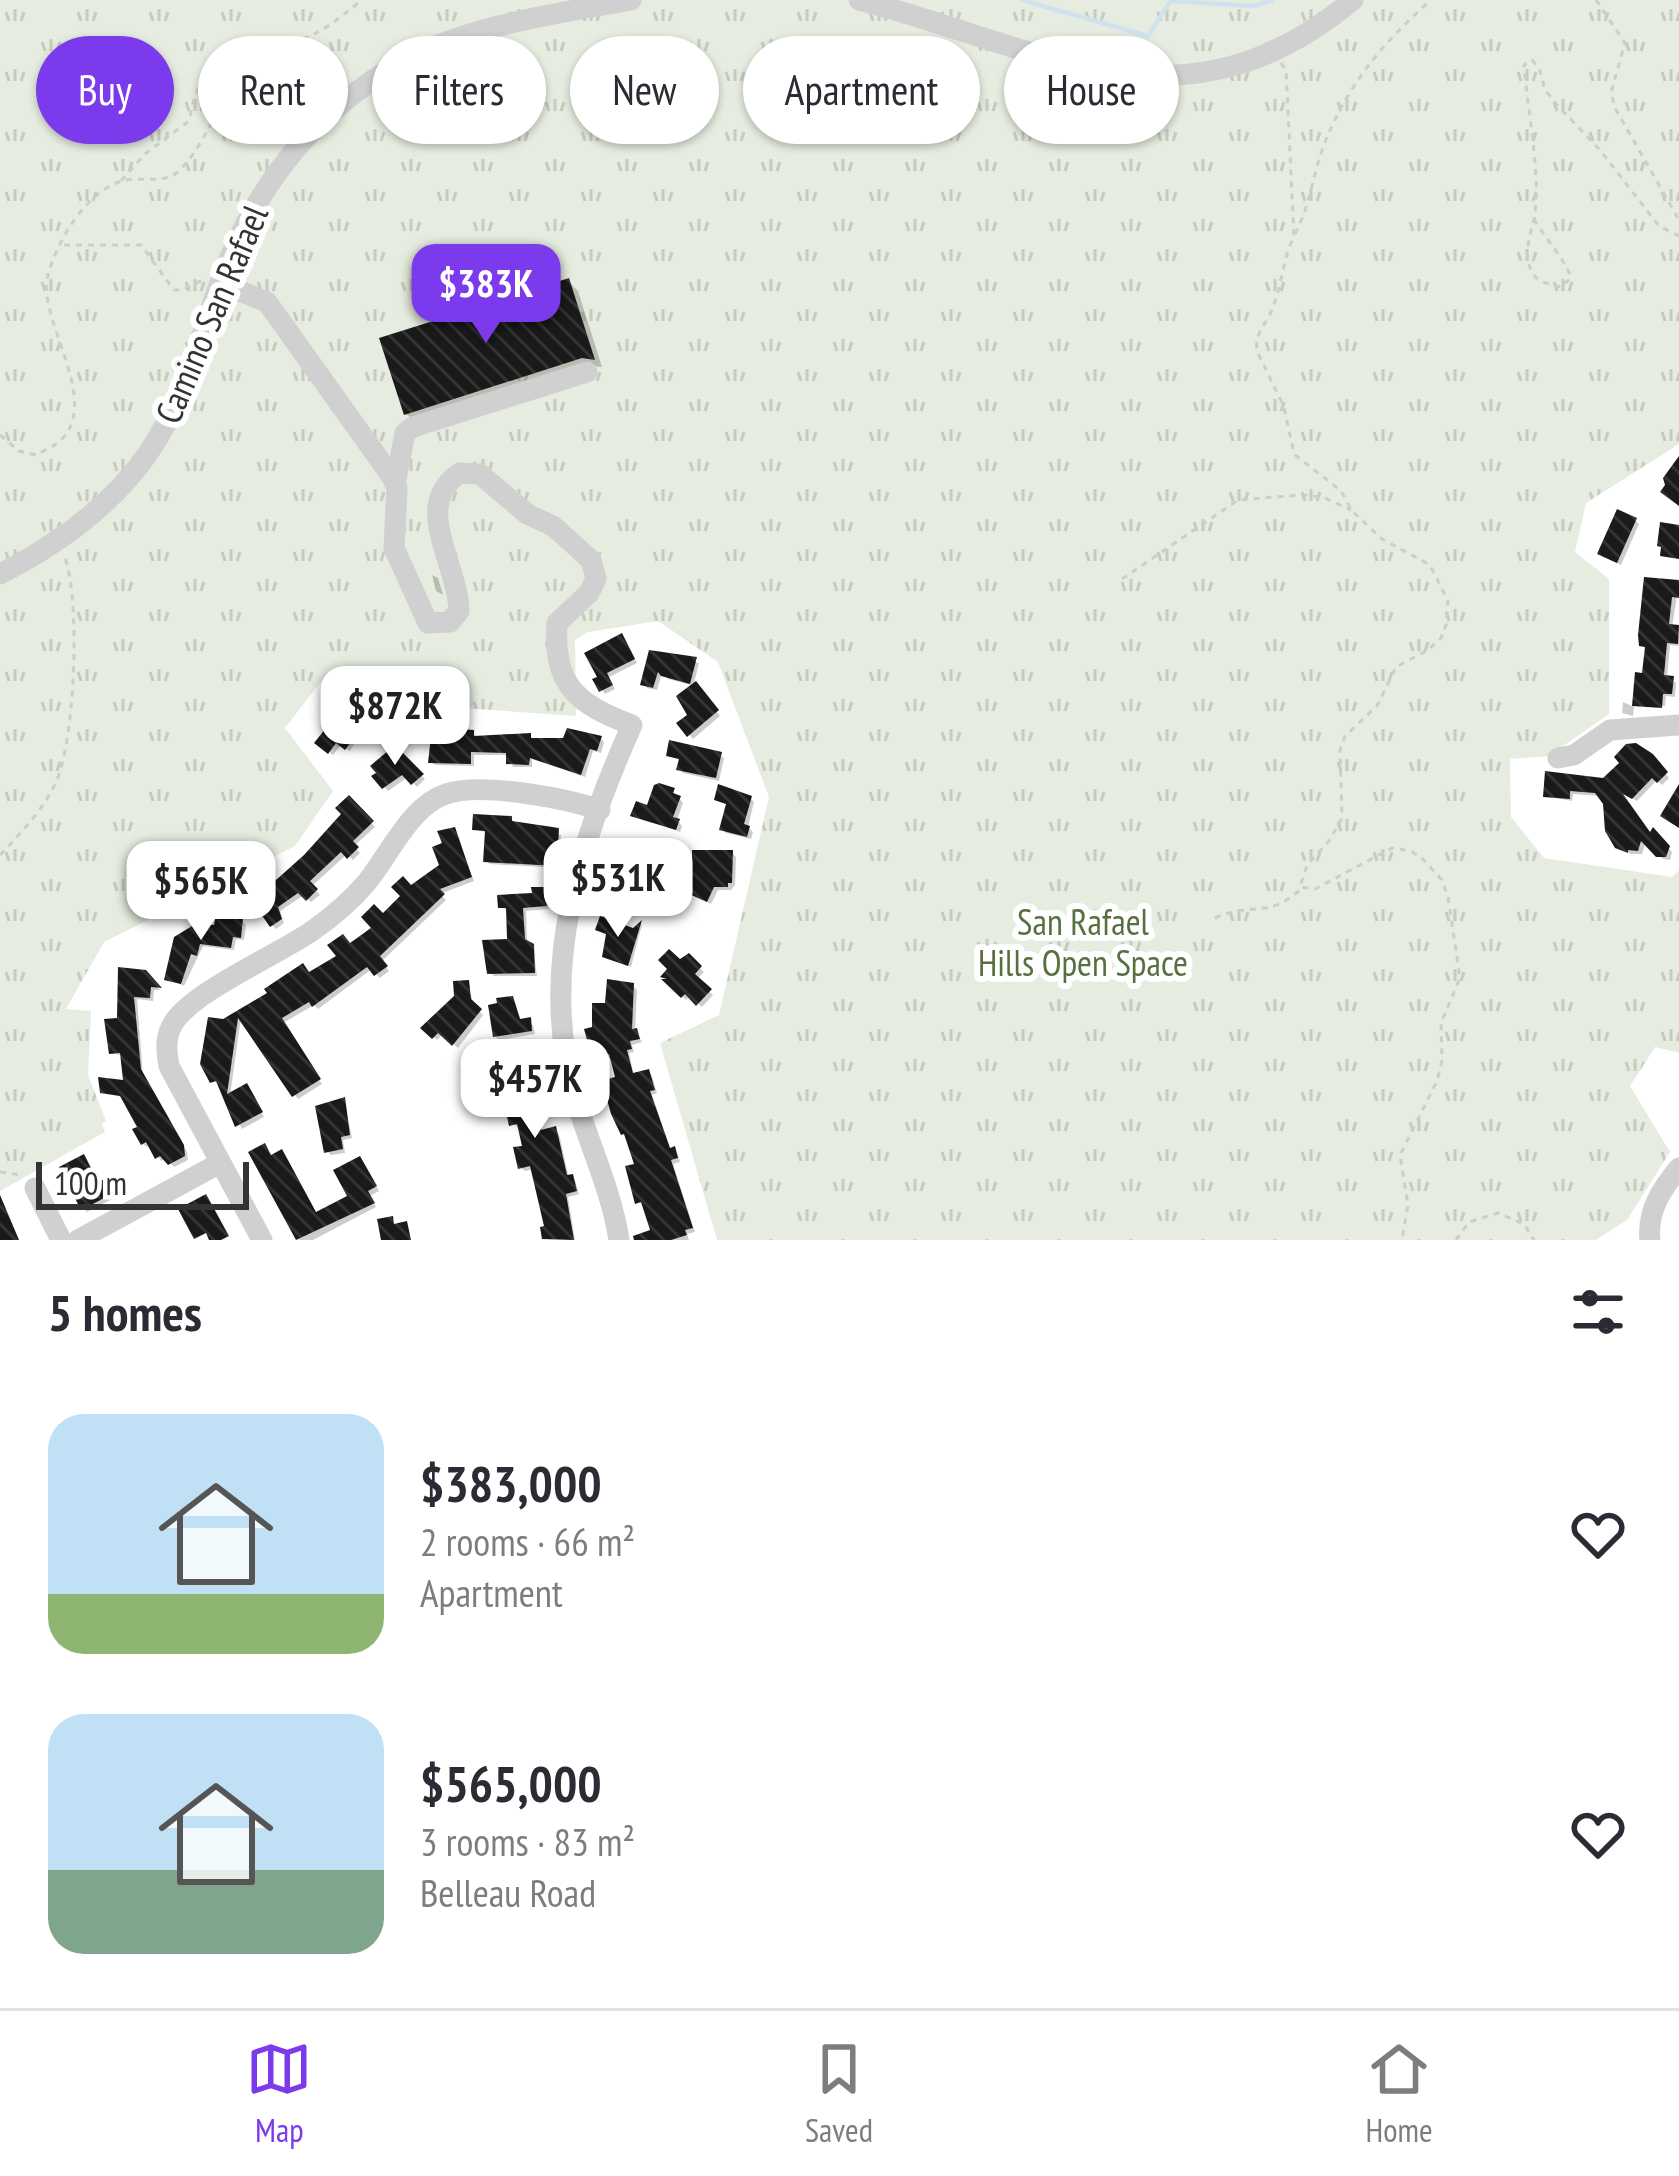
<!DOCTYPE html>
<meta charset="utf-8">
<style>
:root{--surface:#fff;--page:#f7f7f7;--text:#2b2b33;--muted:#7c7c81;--line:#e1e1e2;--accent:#7c3aed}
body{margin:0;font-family:"PT Sans Narrow",sans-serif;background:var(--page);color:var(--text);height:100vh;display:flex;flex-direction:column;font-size:45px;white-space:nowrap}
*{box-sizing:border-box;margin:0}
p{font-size:39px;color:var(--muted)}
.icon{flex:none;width:66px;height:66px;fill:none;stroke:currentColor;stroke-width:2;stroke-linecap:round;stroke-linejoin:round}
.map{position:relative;height:1240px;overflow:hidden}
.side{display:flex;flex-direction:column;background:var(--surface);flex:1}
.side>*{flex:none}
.hud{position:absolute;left:36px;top:36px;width:1608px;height:108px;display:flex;gap:24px}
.scale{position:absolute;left:36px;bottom:30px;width:213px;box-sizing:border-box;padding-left:12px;border:6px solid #333;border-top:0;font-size:33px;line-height:42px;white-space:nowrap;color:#333;-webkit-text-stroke:9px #fff;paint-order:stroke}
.price{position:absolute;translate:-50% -102px;padding:0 27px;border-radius:24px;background:#fff;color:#222;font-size:39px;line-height:78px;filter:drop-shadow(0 3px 6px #0008)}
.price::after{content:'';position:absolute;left:50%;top:72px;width:36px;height:27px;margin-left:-18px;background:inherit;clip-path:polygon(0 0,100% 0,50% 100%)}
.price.on{background:var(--accent);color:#fff}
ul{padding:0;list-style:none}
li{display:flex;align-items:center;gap:36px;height:300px;padding:0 48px}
li span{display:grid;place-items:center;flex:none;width:336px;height:240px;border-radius:36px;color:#555}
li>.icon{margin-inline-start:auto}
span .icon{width:144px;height:144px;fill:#fffc;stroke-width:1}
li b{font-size:51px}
h2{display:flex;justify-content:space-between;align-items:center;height:144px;padding:0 48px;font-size:51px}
.chip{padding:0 42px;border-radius:54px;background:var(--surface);box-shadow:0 3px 9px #0004;font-size:42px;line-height:108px}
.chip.on{background:var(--accent);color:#fff}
.tab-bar{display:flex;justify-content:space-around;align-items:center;height:168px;border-top:3px solid var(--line);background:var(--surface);font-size:33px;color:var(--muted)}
.tab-bar a{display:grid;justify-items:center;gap:6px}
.tab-bar .on{color:var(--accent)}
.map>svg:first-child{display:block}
</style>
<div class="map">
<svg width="1679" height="1240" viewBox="0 0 1679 1240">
<defs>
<pattern id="grass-tufts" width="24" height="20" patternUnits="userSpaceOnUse" patternTransform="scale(3)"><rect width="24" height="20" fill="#e6ecdf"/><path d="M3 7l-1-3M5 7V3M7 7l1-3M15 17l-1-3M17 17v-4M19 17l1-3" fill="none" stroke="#c6cbc0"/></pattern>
<pattern id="building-back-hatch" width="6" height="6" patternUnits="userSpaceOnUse" patternTransform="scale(3)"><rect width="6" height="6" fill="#1a1a1a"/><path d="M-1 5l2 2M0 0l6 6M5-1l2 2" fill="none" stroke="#333"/></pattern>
</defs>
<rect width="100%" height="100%" fill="#fff"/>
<!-- grass -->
<path fill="url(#grass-tufts)" d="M0,0H1679V444L1586,503L1575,552L1609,579V714L1549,756L1510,759L1511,817L1544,858L1672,877L1679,870V1053L1655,1047L1630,1086L1670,1152L1627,1220L1596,1240H717L660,1043L719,1015L769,797L718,662L658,621L588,632L575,640L576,716L394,703L329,671L285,728L333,791L295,846L104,942L66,1009L91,1011L88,1075L106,1121L102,1124L105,1132L0,1191Z"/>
<!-- shadow -->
<path fill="#0003" d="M569,282L578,291L602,367L593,366L416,423L406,414Z
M1635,520L1639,524L1621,565L1604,557L1600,553Z
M432,575L438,578L443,595L436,591Z
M1679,583L1672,628L1679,629V646L1670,645L1667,678L1676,683L1675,697L1666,696L1665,706L1635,703L1645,676L1647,650L1642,645Z
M626,641L637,663L609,677L615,689L605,694L596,681Z
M651,653L699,663L694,683L720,716L693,739L681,724L690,716L695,686L668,679L662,673L657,690L647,688L644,684Z
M1623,702L1634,707L1633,716L1622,713Z
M348,705L367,720L350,751L341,745L333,755L318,743Z
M473,733L478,738L530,736L535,741L600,738L604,742L601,753L593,751L585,777L532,759V767H513L509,755H474V766L435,765L431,762Z
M395,749L425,779L417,787L408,777L388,791L376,777Z
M669,755H720L724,758L719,781L683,773L679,769L681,761Z
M1656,761L1669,778L1662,785L1657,780L1637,801L1618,790L1651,836L1654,832L1672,852L1670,860L1663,859L1646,841L1642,854H1631L1620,848L1601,796L1573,794L1572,801L1546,796Z
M673,791L683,803L677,820L682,826L680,832L634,815Z
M750,798L754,802L748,827L753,832L751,839L726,833L722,829L729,805L717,800Z
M349,799L375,827L354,846L360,853L353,860L347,854L312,886L320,895L311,902L304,895L280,911L284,923L276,929L272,925L277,884L345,814Z
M511,819L517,824L561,835L559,868L490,864L486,861L487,833L476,829Z
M454,830L474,881L440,894L446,900L382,961L389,971L380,978L372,969L318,1009L314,1005L283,1023L322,1084L298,1099L241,1017L230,1096L251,1091L264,1117L242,1129L221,1084L212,1081L224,1023L310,976L350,947L411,888L442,866Z
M635,847L639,851L636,859L663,872L657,888L646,884L644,889L611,874Z
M732,853L736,857L735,885L731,890H718L711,904L696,897Z
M544,890L549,909L526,911L527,940L533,946L537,976H494L490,972L510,941L509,911L501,907Z
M242,921L246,925L244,940L236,939L234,950L203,946L184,986L167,979L176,939Z
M642,924L631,967L605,956L609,936L598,930L634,931Z
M688,957L704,972L697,979L713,995L702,1007L690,996L686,1000L664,977Z
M145,972L160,990H154L153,1001L137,999L143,1075L187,1152L188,1160L174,1167L166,1158L161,1161L151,1145L147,1147L143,1144L136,1131L141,1128L124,1098L103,1091L126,1083L124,1056L112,1053L120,1021Z
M468,983L474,1006L483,1015L458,1048L443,1034L437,1040L424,1028Z
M633,986L637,990L635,1030L642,1042L632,1045L634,1052L629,1053L634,1076L648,1072L652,1076L657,1093L652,1095L671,1151L678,1154L680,1162L673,1164L695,1232L687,1234L689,1240H652L650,1233L654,1232L645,1205L638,1202V1166L610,1099L603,1096L618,1079L613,1057L599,1061L595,1057V1030L607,1006Z
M512,999L522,1022L533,1025L535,1034L499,1040L495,1036Z
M521,1057L527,1067L536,1065L540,1068L549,1103L537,1106L543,1133L555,1130L559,1134L569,1178L575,1181L579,1194L568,1197L575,1240L545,1237L547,1228L534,1169L525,1171L521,1168L526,1148L521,1127L511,1124L503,1089L493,1091L490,1087Z
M344,1100L352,1138L343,1140L345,1153L331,1155L327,1151Z
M253,1153L272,1158L317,1215L352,1197L363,1163L379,1191L370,1196L376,1207L313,1240H299Z
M99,1185H112L118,1196L87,1212L83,1208Z"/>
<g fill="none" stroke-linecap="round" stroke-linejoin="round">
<!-- stream -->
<path stroke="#cfe2ee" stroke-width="4.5" d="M1022,0L1148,36L1171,0
M1171,1L1254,6L1272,0"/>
</g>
<!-- building -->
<path fill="url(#building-back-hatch)" d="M569,278L595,360L582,358L404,415L379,338Z
M1679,456V506L1660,492L1665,485L1663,478Z
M1617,509L1637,518L1617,563L1597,554Z
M1660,522L1679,525V559L1660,556L1661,547L1657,546Z
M1644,577L1679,580V598L1672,597L1669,624L1679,625L1678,644L1667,643L1664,675L1674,676L1672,694H1663L1662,708L1632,706L1635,672L1642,673L1645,647L1639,646L1638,635Z
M622,633L635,659L607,673L613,685L599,692L592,679L597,677L584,653Z
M649,650L697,657L690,684L661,676L658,672L653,688L640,685Z
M696,681L719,710L687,737L676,723L687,715L676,696Z
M348,701L365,714L356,727L360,730L345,750L336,743L328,754L314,743L330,723L325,719L335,705L341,709Z
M432,727L474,730V736L531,733V738H563L567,728L602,736L597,751L590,749L581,775L530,758L529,765L506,764V753L471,752V764L428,763Z
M669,740L722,752L716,778L676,770L679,759L666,756Z
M1636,743L1653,754L1668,772L1657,783L1652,778L1632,799L1623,794L1650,832L1653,827L1670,846L1666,857H1656L1641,841L1638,851L1628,850V853L1615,848L1605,831L1603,804L1595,793L1570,791V799L1543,797L1545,771L1603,778L1619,763L1614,757L1626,744Z
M395,745L424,774L411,785L402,775L382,789L371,776L376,773L370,766Z
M659,783L675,788L673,793L681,796L673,817L680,819L676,830L630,816L636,801L647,805L654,785Z
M718,784L752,796L744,824L750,826L747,837L719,830L726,804L714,800Z
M1679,784V828L1660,816Z
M349,795L374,821L353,841L359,847L347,859L341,852L310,881L318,889L306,901L298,893L278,907L282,919L270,927L247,894L273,876L276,880L304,855L341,814L335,808Z
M473,814L512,816V821L559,828L557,866L483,862L485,831L472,830Z
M455,827L472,877L440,889L445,894L380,956L388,966L374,976L367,967L312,1007L309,1002L282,1018L321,1079L292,1097L238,1018L227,1094L247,1083L263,1112L235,1127L216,1081L210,1083L200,1064L208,1017L223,1019L267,993L264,989L303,963L309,972L336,956L327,945L343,934L350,943L371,928L361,917L374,904L383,913L400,896L391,887L403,876L411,885L439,865L432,847L442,843L437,831Z
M621,839L637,844L633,855L661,866L653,887L642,882L640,887L608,875Z
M692,850H733L732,883H728V887H714L707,902L689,894L680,885L692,874Z
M531,887H545L547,906L523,908L525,939L534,944L535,973L487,974L482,940L507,939L506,908H498L497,895L532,893Z
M216,914L243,918L241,938L233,937L231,948L200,944L197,956L191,954L181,984L164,980L174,937L197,923L214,925Z
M600,916L633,928L642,920L628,966L602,957L606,934L595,930Z
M669,949L680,959L689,953L702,966L695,974L712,989L696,1006L685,994L681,998L661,979H667L660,977L667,969L658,960Z
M118,967L146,970L162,988L151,987L150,998L134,997L141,1069L184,1145L185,1156L168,1165L160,1156L155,1159L146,1142L141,1145L132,1129L137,1127L120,1096L100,1093L98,1077L123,1080L120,1053L109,1054L104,1019L117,1018Z
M607,979L634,983L632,1029L637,1028L640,1039L630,1041L632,1049L627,1050L633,1073L649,1069L655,1090L650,1091L670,1148L675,1146L678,1158L671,1160L693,1228L685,1230L687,1235L671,1240H634L633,1236L650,1230L641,1202L635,1204L625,1166L634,1164L624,1134L621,1135L611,1114L606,1096L600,1098L596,1082L615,1077L609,1054L592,1058L584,1029L592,1027V1003H605Z
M469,980L471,999L482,1009L452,1046L438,1033L432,1039L420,1028L454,996L453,981Z
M513,996L520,1019L531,1017L532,1031L493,1037L488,1005L497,1003L496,998Z
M522,1053L525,1064L537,1061L543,1084L547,1100L535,1103L541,1130L556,1126L567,1175L573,1174L577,1191L566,1194L574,1240L542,1239L540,1227L544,1226L530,1166L518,1169L513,1147L522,1146L517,1124L509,1126L500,1086L487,1089L482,1066Z
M345,1097L350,1135L341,1137L343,1149L324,1153L315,1106Z
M265,1143L271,1155L282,1149L316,1212L347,1196L333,1170L360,1156L377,1186L368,1191L375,1203L296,1240L248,1152Z
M84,1154L98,1182L109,1177L116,1192L81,1210L59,1167Z
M206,1194L229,1236L221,1240H209L206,1233L194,1239L178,1209Z
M0,1195L19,1240H0Z
M393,1216L394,1224L407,1221L411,1240H381L377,1219Z"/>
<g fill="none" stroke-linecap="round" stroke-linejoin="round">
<!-- path -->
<path stroke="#cdcdcd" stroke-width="3" stroke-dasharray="6 6" stroke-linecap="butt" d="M1596,0L1625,43L1611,92L1615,108L1679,220
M1281,63L1286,70L1294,236C1282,261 1282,289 1270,314C1263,328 1255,334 1257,351L1284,407L1294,454L1341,491L1352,511L1382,539L1430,565L1448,601L1446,625L1441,638L1428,650L1396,667L1377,706L1345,736L1340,750L1342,818L1329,841L1307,865L1300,887L1315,889L1392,848L1411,851L1423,859L1442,880L1448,897L1460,978L1441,1023L1442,1061L1437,1081L1400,1155L1408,1205L1402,1240
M121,181L146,153L189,121L195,95L207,73L225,63L272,52
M1534,219C1545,239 1564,257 1571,278L1561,287L1539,281C1520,262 1529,241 1534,219C1542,179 1527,108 1524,65L1532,60L1539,68L1545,90L1559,107L1600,150L1659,226L1679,236
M1295,234C1309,207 1312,181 1321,153C1343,90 1382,43 1431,0
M64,245H141L174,290H182L205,279
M0,435L19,451L36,455C43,451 53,447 60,441C103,401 36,319 48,275C57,240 89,187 126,180C144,177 165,184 179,171C201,149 211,119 229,95C241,80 260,61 276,51C291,41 310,38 325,28C338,20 350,9 362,0
M1122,579L1238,500L1301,495L1323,497L1351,510
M0,855C22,832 44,809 57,780C75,736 81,598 64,555
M1215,918C1254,901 1264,920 1300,890
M0,1172L22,1175
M1456,1240L1469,1222L1498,1213L1524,1224L1534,1240"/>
<!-- minor -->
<path stroke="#d0d0d0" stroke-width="21" d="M859,0C1043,47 1180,143 1353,0
M220,283L267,302L392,477L397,488L394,548L428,623L450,622L459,611C458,563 411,505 460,473L480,474L527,514L553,526L591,560L596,579L589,593L557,623C553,686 577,704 632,725C581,839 539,966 573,1090C587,1140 611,1188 619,1240
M395,484L405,433L413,427L587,372
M0,574C57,545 109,508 147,455C182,404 198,346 218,288C251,194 308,117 395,66C466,25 551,15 631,0
M1558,758L1574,755L1610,730L1679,725
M35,1188L61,1240
M78,1240L220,1163
M262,1240L169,1066C166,1049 165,1036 174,1022C194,991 279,954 312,931C332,917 352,900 367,882C389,855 411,805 446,794C481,782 565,798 600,810
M1650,1240C1647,1211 1661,1190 1679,1168"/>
</g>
<g text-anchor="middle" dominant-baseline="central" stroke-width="12" stroke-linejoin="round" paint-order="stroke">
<!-- street labels -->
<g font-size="36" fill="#333" stroke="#fff">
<text transform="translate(211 314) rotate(-67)">Camino San Rafael</text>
</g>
<!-- park labels -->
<g font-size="36" fill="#56703f" stroke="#fff">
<text x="1083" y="921">San Rafael<tspan x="1083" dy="41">Hills Open Space</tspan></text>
</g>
</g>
</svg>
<div class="scale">100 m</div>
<b class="price on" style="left:486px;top:346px">$383K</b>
<b class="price" style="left:395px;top:768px">$872K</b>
<b class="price" style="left:618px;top:940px">$531K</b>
<b class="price" style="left:201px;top:943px">$565K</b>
<b class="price" style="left:535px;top:1141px">$457K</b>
<div class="hud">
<a class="chip on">Buy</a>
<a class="chip">Rent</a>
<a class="chip">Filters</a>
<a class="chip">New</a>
<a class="chip">Apartment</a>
<a class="chip">House</a>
</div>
</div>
<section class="side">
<h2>5 homes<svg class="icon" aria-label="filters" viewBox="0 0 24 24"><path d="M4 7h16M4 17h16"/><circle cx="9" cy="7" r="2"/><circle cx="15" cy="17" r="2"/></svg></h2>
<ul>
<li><span style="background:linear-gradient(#bfe0f5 75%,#8fb573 0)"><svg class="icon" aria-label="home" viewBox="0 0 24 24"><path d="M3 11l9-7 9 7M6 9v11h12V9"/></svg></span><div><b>$383,000</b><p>2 rooms · 66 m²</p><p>Apartment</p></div><svg class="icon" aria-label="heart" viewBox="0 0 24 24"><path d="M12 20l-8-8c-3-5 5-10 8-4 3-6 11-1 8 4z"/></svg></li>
<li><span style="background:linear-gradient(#bfe0f5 65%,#7fa58c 0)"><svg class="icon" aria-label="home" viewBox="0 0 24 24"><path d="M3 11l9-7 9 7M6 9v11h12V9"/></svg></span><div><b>$565,000</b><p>3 rooms · 83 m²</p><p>Belleau Road</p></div><svg class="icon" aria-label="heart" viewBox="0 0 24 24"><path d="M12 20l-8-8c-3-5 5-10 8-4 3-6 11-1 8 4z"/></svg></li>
</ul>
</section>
<nav class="tab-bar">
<a class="on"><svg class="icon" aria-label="map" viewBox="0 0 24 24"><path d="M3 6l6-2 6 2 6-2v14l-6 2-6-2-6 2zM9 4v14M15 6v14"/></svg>Map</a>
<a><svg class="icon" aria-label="saved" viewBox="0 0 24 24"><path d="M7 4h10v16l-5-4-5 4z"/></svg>Saved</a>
<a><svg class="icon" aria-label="home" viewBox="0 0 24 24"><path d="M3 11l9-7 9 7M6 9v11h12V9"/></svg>Home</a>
</nav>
